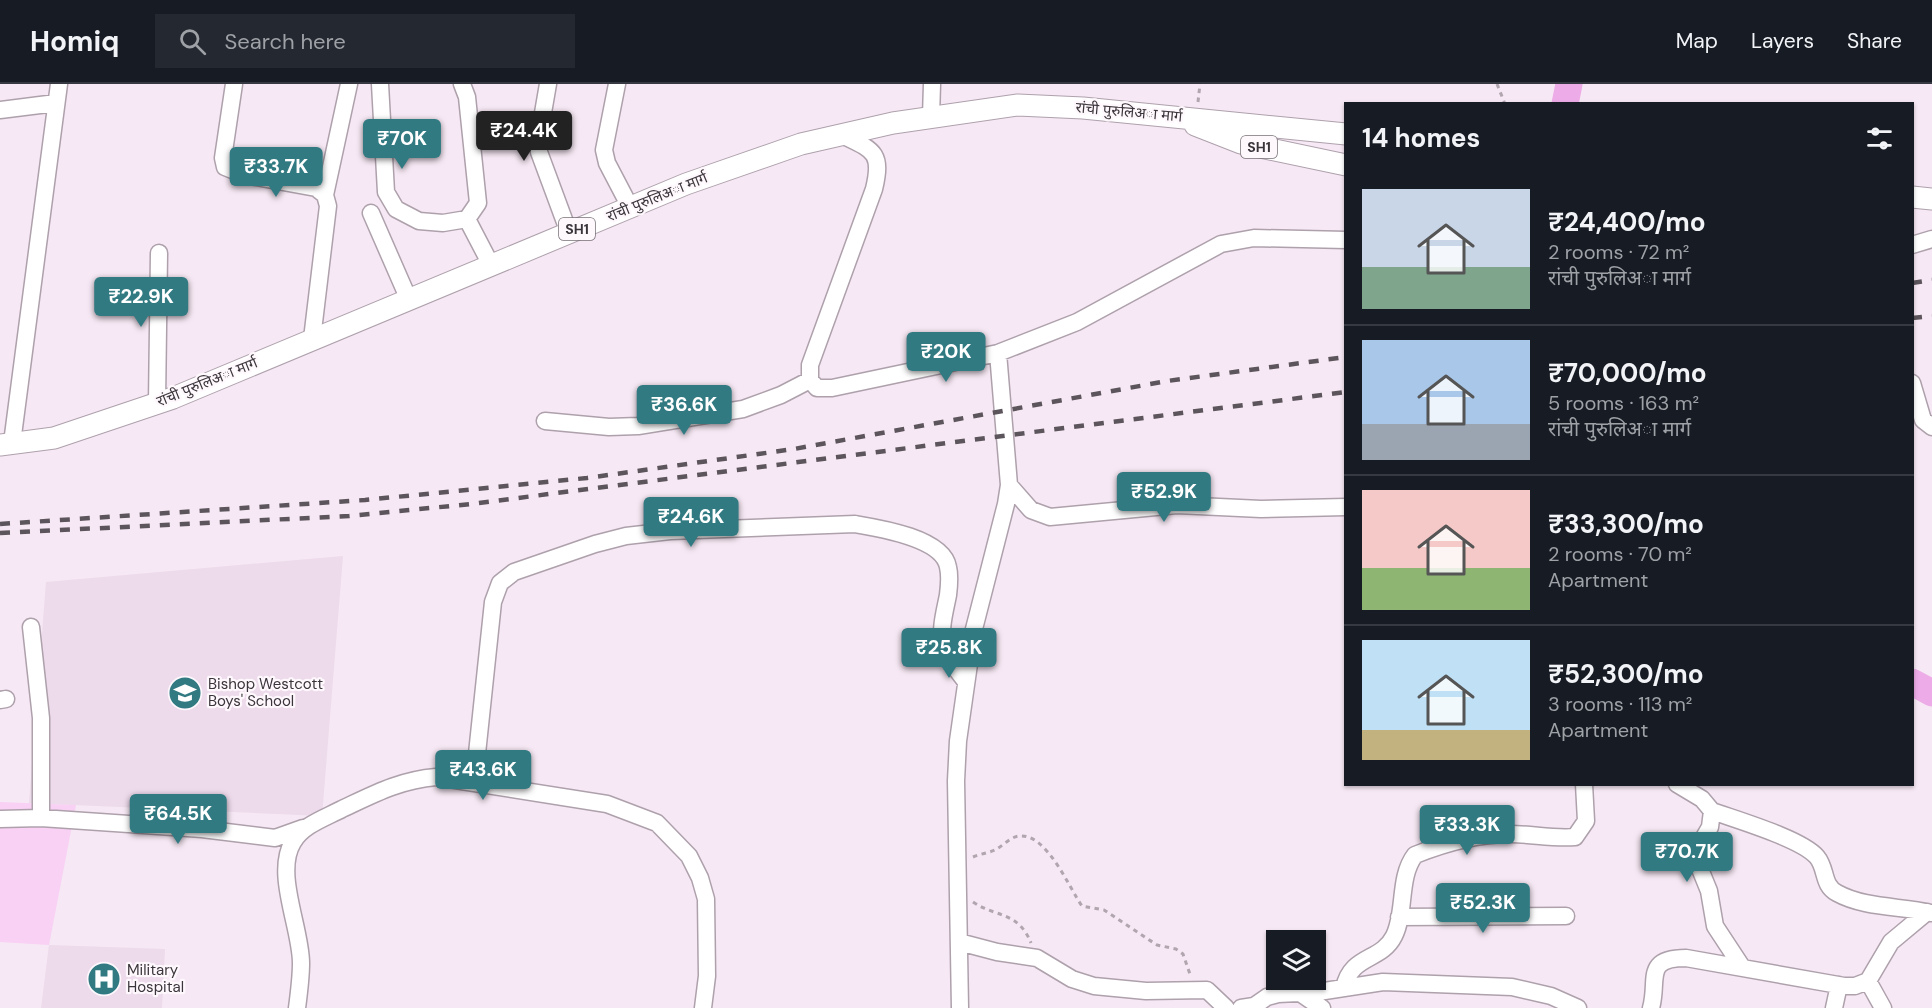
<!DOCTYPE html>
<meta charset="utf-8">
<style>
:root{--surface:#171b24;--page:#242831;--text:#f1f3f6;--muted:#9ea1a6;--line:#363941;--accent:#317a82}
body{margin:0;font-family:"DM Sans","Noto Sans Devanagari",sans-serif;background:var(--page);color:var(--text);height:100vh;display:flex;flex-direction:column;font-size:22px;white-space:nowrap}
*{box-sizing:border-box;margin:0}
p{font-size:20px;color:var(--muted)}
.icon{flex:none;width:33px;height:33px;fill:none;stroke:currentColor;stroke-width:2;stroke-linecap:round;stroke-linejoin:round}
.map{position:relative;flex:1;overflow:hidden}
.sheet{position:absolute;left:1344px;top:18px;width:570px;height:684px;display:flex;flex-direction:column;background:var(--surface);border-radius:0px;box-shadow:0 2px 4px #0004}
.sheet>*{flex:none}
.buttons{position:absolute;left:1266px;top:846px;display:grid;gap:12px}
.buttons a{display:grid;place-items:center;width:60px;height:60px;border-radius:0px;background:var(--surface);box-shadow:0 2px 4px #0004;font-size:30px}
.price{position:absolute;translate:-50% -51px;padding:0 14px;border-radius:6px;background:var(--accent);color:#fff;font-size:20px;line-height:39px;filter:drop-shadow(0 2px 3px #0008)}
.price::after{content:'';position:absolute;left:50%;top:36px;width:18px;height:14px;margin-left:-9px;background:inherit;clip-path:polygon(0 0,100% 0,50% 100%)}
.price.on{background:#222;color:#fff}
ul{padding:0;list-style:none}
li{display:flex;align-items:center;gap:18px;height:150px;padding:0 18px}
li+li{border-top:2px solid var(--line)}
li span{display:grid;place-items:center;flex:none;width:168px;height:120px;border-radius:0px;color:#555}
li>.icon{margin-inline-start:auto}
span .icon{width:72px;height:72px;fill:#fffc;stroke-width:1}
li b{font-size:26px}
h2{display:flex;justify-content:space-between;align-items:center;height:72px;padding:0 18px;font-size:26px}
header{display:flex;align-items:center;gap:36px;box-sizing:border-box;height:84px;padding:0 30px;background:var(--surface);border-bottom:2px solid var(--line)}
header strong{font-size:28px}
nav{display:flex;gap:33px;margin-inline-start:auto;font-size:21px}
.search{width:420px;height:54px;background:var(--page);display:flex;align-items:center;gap:15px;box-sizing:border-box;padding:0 21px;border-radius:0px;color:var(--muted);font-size:22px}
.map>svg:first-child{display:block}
</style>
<header>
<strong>Homiq</strong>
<div class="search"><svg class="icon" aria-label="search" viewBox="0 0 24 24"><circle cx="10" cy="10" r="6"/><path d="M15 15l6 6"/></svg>Search here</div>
<nav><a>Map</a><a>Layers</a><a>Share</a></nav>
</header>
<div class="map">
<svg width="1932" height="924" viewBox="0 0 1932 924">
<rect width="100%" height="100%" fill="#f6e8f4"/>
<!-- built -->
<path fill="#eddaeb" d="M343,472L322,732L29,719L46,498Z
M49,861L165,865L162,924H41Z"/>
<!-- green -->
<path fill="#f8d1f4" d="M0,718L76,721L49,861L0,858Z"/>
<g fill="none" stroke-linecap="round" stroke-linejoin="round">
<!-- river -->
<path stroke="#edabe7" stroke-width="27" d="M1565,20L1569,0
M1912,598L1932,609"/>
<defs>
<path id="minor" d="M234,0L223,74L225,83L245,91L316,104L325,111L328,122L312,255
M380,0L386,108L396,125L419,137L443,139L467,135L478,119L467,13L462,0
M548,0L539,52V68L569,149
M617,0L604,66L607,79L630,123
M0,26L56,19
M931,33L932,0
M842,51C873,66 883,68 874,105L810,281V296L817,304H832L998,269L1077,238L1221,160L1254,154L1346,156
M325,111L349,0
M371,129L409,216
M467,135L491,181
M1912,161L1932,155
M1912,299L1923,336L1932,343
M157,319L159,169
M545,337L609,343L638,342L743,325L781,311L810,296
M12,359L59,0
M1009,401L1031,426L1050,433L1177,421L1261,425L1346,423
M31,543L41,634V734
M0,616L6,615
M474,698L493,518L500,499L514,488L595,460L626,452L670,447L855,440C879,444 943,454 948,483C950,491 949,503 948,511C945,527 939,546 944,562C947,575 958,587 966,598
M1677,700L1702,715L1712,727L1710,743L1696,767V775L1709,807L1715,842L1742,883
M1712,727C1737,736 1802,755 1817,773C1827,785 1822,801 1837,809C1864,824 1901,822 1931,829
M0,735L41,734L202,745L275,754L303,744
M1399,833L1566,832
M959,858L997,868L1037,874L1072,895L1094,902L1146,907L1207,906L1226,924
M1868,897L1883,924
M1344,904C1351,870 1381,878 1394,852C1406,828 1398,793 1415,771C1445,759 1477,750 1510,750C1532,750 1553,755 1575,753L1586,737L1584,700
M1300,909L1322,924
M297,924C299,909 301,894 301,879C301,844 274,789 293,758C303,741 325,734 342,725C374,710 400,696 436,693L607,720L657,739L689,772L700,794L706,815L707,892L703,924
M960,924L956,697L958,657L974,545L1006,420L1009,401L998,269
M1241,924L1254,922L1267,913L1278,910L1318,908L1383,898L1512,903L1551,912L1578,924
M1651,924C1659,896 1643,874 1686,874L1844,902H1855L1868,897L1891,858L1927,828
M1834,924L1839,901"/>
<path id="major" d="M1195,41L1241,59L1346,81
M1912,113L1932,115
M0,361L54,354L173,314L686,100L801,60L893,39L1018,21L1083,24L1346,50"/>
</defs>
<!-- minor casing -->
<use href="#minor" stroke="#aea1ac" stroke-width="19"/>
<!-- major casing -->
<use href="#major" stroke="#aea1ac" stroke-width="23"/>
<!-- path -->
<path stroke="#b1a6b0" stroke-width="3" stroke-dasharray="4.5 4.5" stroke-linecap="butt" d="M1497,0L1505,20
M1198,18L1200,0
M973,773C980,770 988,769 995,766C1003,762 1010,753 1019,752C1047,749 1069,804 1082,822L1104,826L1157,861L1176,865L1183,870L1191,893
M973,818C997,834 1018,827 1031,859"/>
<!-- minor -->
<use href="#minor" stroke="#fff" stroke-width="16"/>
<!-- major -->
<use href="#major" stroke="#fff" stroke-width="21"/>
<!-- rail -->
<path stroke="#5c555c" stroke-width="4.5" stroke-dasharray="10 10" stroke-linecap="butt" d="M1912,199L1932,196
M1912,234L1932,232
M0,440L365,416L587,394L794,365L1167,297L1346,273
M0,449L349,432L471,420L1346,308"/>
</g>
<!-- icons -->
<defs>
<symbol id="school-disc" viewBox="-11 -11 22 22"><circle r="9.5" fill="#317a82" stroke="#fef8fd"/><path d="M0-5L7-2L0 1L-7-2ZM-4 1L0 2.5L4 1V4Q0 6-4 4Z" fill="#fff"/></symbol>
<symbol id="hospital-disc" viewBox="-11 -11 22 22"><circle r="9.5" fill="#317a82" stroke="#fef8fd"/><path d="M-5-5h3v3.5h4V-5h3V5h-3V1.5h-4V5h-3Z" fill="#fff"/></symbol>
</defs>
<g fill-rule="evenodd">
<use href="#school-disc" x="166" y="590" width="38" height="38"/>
<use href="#hospital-disc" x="85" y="876" width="38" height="38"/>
</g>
<g text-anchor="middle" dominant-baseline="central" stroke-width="4.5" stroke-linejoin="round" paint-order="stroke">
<!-- shield labels -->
<g fill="#fef8fd" stroke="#757074" stroke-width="1.5">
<rect x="1241" y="52" width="36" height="22" rx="4.5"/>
<rect x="559" y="134" width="36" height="22" rx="4.5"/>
</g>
<g font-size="14" font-weight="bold" fill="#3a353a">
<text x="1259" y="63">SH1</text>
<text x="577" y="145">SH1</text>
</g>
<!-- street labels -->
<g font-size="15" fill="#3a353a" stroke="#fef8fd">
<text transform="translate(1129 28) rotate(5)">रांची पुरुलिअा मार्ग</text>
<text transform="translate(657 113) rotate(-22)">रांची पुरुलिअा मार्ग</text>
<text transform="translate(207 298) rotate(-22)">रांची पुरुलिअा मार्ग</text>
</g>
<!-- poi labels -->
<g font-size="15" fill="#3a353a" stroke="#fef8fd" text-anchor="start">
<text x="208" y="600">Bishop Westcott<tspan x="208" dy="17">Boys' School</tspan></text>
<text x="127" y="886">Military<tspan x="127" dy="17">Hospital</tspan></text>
</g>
</g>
</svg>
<div class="buttons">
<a><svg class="icon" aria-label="layers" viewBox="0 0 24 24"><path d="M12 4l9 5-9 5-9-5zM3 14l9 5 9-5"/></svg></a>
</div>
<b class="price on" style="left:524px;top:78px">₹24.4K</b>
<b class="price" style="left:402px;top:86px">₹70K</b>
<b class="price" style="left:276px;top:114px">₹33.7K</b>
<b class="price" style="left:141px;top:244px">₹22.9K</b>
<b class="price" style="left:946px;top:299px">₹20K</b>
<b class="price" style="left:684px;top:352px">₹36.6K</b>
<b class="price" style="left:1164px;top:439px">₹52.9K</b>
<b class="price" style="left:691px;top:464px">₹24.6K</b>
<b class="price" style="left:949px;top:595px">₹25.8K</b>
<b class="price" style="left:483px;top:717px">₹43.6K</b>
<b class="price" style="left:178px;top:761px">₹64.5K</b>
<b class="price" style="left:1467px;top:772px">₹33.3K</b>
<b class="price" style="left:1687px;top:799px">₹70.7K</b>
<b class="price" style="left:1483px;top:850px">₹52.3K</b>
<section class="sheet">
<h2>14 homes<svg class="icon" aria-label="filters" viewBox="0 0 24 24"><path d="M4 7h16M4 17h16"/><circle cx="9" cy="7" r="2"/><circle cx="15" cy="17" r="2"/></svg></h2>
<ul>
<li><span style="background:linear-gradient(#c9d6e8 65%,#7fa58c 0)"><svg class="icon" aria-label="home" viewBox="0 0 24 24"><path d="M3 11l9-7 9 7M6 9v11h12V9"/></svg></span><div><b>₹24,400/mo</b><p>2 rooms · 72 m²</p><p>रांची पुरुलिअा मार्ग</p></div></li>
<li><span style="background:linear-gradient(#a9c7e8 70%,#9aa5b1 0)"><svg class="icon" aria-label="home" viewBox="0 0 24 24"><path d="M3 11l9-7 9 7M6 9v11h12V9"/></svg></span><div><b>₹70,000/mo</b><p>5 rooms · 163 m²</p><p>रांची पुरुलिअा मार्ग</p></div></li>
<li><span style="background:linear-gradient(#f6c9c9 65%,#8fb573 0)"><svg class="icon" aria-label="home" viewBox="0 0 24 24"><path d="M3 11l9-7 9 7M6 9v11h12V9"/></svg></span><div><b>₹33,300/mo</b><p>2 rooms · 70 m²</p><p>Apartment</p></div></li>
<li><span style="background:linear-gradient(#bfe0f5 75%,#c2b280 0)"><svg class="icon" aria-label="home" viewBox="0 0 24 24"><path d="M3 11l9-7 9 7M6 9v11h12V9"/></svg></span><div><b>₹52,300/mo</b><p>3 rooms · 113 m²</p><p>Apartment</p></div></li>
</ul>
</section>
</div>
